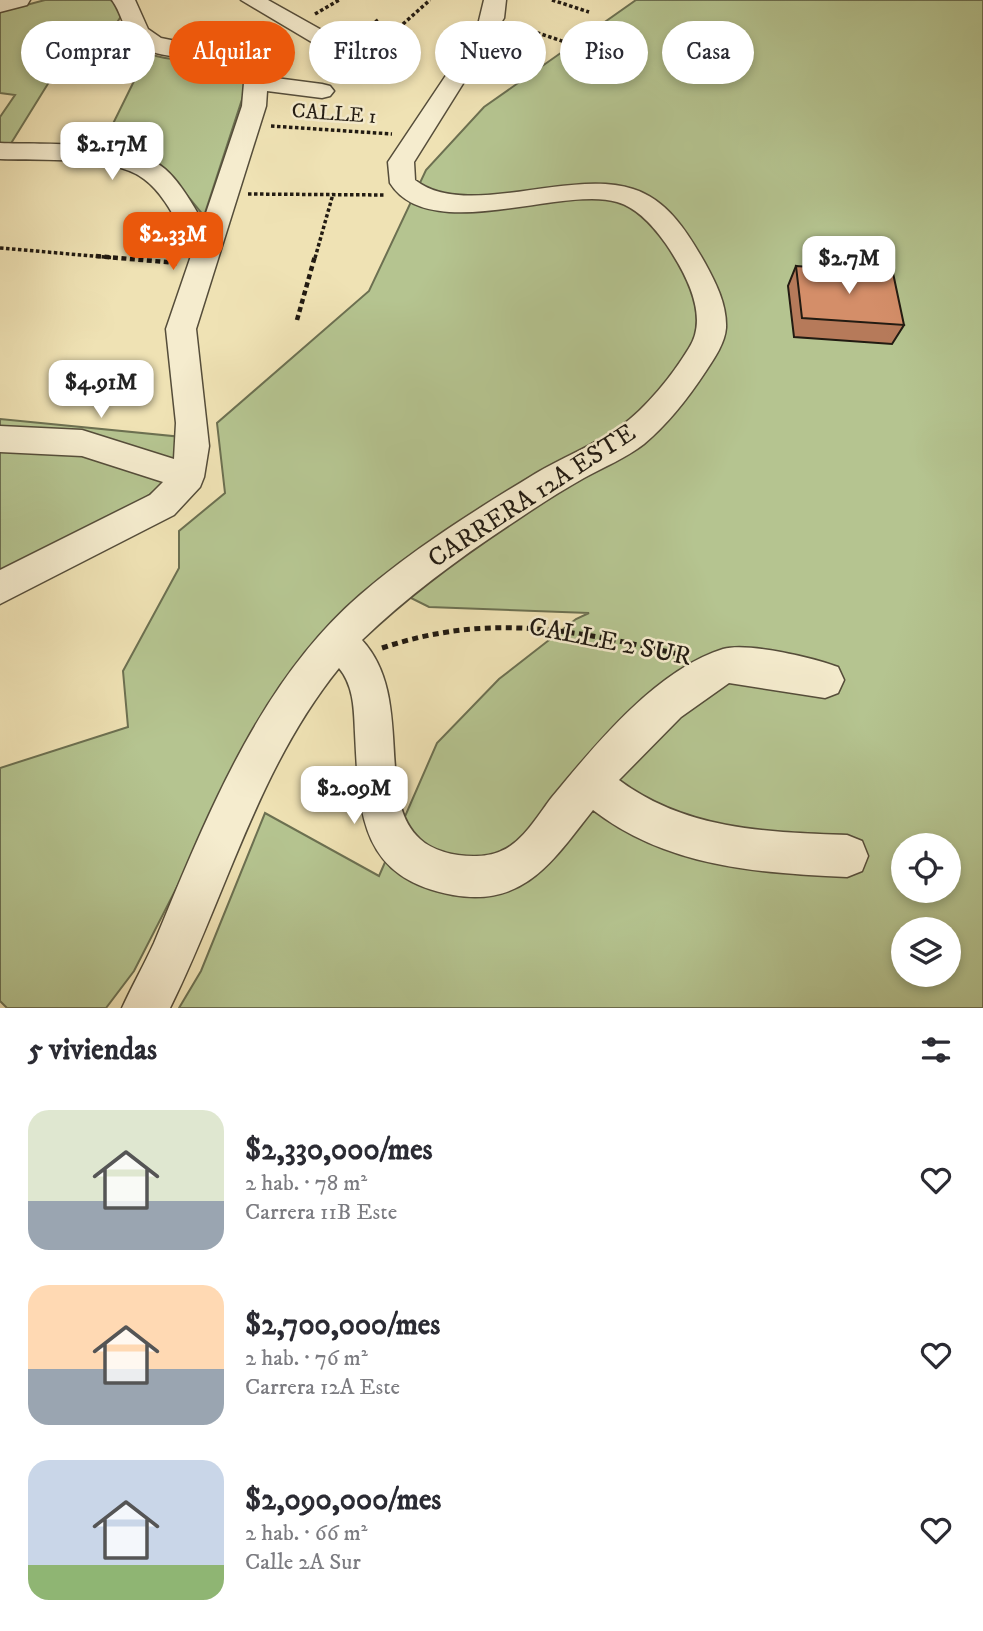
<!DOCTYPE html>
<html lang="es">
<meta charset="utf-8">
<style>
:root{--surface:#fff;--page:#f7f7f7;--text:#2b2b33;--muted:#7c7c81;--accent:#ea580c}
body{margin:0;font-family:"IM FELL DW Pica",serif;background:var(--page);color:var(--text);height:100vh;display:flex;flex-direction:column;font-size:26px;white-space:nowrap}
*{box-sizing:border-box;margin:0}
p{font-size:23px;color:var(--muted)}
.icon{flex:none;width:38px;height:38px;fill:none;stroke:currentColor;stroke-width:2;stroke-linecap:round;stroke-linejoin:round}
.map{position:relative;height:1008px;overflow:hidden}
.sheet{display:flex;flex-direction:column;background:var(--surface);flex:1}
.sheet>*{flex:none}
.banner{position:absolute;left:21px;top:21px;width:942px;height:63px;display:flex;gap:14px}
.controls{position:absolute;left:891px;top:833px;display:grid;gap:14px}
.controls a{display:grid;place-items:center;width:70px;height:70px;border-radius:50%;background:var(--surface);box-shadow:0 4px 10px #0003;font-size:35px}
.price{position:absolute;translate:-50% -60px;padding:0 16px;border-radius:14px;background:#fff;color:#222;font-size:23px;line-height:46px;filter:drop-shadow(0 2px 4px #0008)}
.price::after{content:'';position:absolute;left:50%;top:42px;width:21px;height:16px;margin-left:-10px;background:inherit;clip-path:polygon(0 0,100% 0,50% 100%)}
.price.active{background:var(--accent);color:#fff}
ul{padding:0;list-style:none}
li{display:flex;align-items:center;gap:21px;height:175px;padding:0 28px}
li span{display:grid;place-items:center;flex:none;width:196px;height:140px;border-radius:21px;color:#555}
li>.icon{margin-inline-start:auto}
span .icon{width:84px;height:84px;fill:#fffc;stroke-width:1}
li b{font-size:30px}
h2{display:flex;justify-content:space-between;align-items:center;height:84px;padding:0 28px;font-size:30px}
.tag{padding:0 24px;border-radius:32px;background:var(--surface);box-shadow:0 4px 10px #0003;font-size:24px;line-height:63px}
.tag.active{background:var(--accent);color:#fff}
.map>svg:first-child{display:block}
</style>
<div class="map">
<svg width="983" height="1008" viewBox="0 0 983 1008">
<rect width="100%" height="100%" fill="#efe2b4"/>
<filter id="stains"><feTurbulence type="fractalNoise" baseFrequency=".00286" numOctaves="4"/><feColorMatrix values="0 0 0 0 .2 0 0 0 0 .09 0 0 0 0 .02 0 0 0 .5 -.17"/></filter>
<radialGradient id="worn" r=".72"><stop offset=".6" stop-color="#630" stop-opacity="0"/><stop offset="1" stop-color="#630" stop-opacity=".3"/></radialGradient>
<!-- green -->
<path fill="#b5c490" stroke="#6c7051" stroke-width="2" fill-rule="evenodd" d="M45,0H110L119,5L122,15L93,57L67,53L10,145L0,144V117L15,95L0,93V12Z
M636,0H983V1008H179L201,971L265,813L379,876L437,743L499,679L576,619L589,613L429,607L389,587L333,624L281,684L134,971L106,1008H7L0,1001V768L128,727L123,671L179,568V531L225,493L217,423L369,291L426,170L484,107ZM903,845H948V891H903ZM903,929H948V975H903Z
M129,42C140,49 151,56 165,58C195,63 225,58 247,84L204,216C168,173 159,152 100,150L138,73L110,69Z
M0,419L182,437C179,452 175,469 165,481C141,510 37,554 0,572Z"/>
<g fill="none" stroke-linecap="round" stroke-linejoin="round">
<defs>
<path id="minor" d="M0,0H30L27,5L0,12Z
M112,0H135L148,29L161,38L230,52L268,77L322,84L330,86L334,91L330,96L322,98L267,91L266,106L196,329L209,446L204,477L200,487L174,515L0,604V570L150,495L163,482L82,456L0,452V426L82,430L174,459L176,423L166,329L193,250C179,227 166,195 144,179C113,155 39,161 0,159V143C44,145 130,139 165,169C181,183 192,204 203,222L242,106L244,83C236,76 228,67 218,63C190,53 155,63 133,39C123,28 121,12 112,0Z
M241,0H268L368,56L371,61L368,66H352Z
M484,0H506L504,18L414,162L415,180C466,220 570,168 633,189C668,200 688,233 705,263C716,283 727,305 726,328C725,343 714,359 706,371C689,397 668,424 644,444C626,458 604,467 584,478C561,491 539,505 517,520C462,556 409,595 362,640C415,697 374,798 420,839C438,856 479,861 501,851C523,842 538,815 552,797C595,745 656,670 723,649C748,642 814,658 838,667L844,680L838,693L825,698L729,683L681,717L619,780C686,830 766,832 847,835L862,841L868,856L862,871L847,877C757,873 667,867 593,810C554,859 525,908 453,895C359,878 359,812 355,733C354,710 354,686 339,668C258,768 226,895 170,1008H122C132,986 144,965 154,943C205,821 258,683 360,595C413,549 474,511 533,475C561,458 593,446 620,427C647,407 672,376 689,348C710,316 685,272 666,244C654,227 638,208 617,202C563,185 429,246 390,183L388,162L477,29Z"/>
</defs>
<!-- minor casing -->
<use href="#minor" stroke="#554d3a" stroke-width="3"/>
<!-- path-far2 -->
<path stroke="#221b12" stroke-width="3.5" stroke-dasharray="3.5 2.5" stroke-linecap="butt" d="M552,0L589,12
M315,14L339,0
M514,25L565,42
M356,36L378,20
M376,48L430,0
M271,126L392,134
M248,194L386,195
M0,248L117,258
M315,258L333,194"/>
<!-- path-far1 -->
<path stroke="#221b12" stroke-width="4.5" stroke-dasharray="5 3.5" stroke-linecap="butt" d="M96,256L177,263
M297,320L315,256"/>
<!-- path -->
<path stroke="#221b12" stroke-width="5" stroke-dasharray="6 4.5" stroke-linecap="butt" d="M382,648C489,612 575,630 682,655"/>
<!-- minor -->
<use href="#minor" fill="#f5ecce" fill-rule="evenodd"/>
</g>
<!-- wall -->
<path fill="#b67a5a" stroke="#221b12" stroke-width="2" d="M796,266L904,325L892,344L794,337L788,286Z"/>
<!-- building -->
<path fill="#d48e69" stroke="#221b12" stroke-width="2" d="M796,266L893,273L904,325L802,318Z"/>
<g text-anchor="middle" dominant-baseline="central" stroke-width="5" stroke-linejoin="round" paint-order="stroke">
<!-- far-street labels -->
<g font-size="21" fill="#221b12" stroke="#f5ecce">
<text transform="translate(334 114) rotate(4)">CALLE 1</text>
</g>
<!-- street labels -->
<g font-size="26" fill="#221b12" stroke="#f5ecce">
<text transform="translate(532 496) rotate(-33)">CARRERA 12A ESTE</text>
<text transform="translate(610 642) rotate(11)">CALLE 2 SUR</text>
</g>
</g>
<rect width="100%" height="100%" filter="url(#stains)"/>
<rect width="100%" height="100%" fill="url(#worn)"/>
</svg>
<div class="controls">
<a><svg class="icon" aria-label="locate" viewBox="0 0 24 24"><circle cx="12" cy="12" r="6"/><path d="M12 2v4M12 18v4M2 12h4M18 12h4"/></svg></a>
<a><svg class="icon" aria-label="layers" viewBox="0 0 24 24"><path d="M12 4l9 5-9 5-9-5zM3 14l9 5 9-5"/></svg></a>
</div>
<b class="price" style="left:112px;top:182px">$2.17M</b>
<b class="price active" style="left:173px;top:272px">$2.33M</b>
<b class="price" style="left:849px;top:296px">$2.7M</b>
<b class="price" style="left:101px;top:420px">$4.91M</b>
<b class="price" style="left:354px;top:826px">$2.09M</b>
<div class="banner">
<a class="tag">Comprar</a>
<a class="tag active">Alquilar</a>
<a class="tag">Filtros</a>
<a class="tag">Nuevo</a>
<a class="tag">Piso</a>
<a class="tag">Casa</a>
</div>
</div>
<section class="sheet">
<h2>5 viviendas<svg class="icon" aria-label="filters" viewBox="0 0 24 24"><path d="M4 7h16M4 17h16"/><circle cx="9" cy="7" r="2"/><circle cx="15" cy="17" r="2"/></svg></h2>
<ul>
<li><span style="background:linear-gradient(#dfe7d0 65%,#9aa5b1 0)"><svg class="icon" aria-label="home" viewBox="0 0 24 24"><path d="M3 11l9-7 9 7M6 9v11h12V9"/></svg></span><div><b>$2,330,000/mes</b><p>2 hab. · 78 m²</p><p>Carrera 11B Este</p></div><svg class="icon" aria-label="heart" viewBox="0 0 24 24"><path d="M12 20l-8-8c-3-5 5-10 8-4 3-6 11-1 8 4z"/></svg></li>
<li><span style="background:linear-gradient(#ffd9b3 60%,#9aa5b1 0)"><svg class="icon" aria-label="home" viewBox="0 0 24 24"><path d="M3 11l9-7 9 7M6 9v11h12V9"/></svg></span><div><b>$2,700,000/mes</b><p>2 hab. · 76 m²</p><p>Carrera 12A Este</p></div><svg class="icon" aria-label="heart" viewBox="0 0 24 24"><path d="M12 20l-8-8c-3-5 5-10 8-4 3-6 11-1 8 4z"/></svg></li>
<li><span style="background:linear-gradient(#c9d6e8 75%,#8fb573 0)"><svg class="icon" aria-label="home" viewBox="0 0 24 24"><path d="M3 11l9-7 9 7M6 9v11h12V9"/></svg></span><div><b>$2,090,000/mes</b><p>2 hab. · 66 m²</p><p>Calle 2A Sur</p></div><svg class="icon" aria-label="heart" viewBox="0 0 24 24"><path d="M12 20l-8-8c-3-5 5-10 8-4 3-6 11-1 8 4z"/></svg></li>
</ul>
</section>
